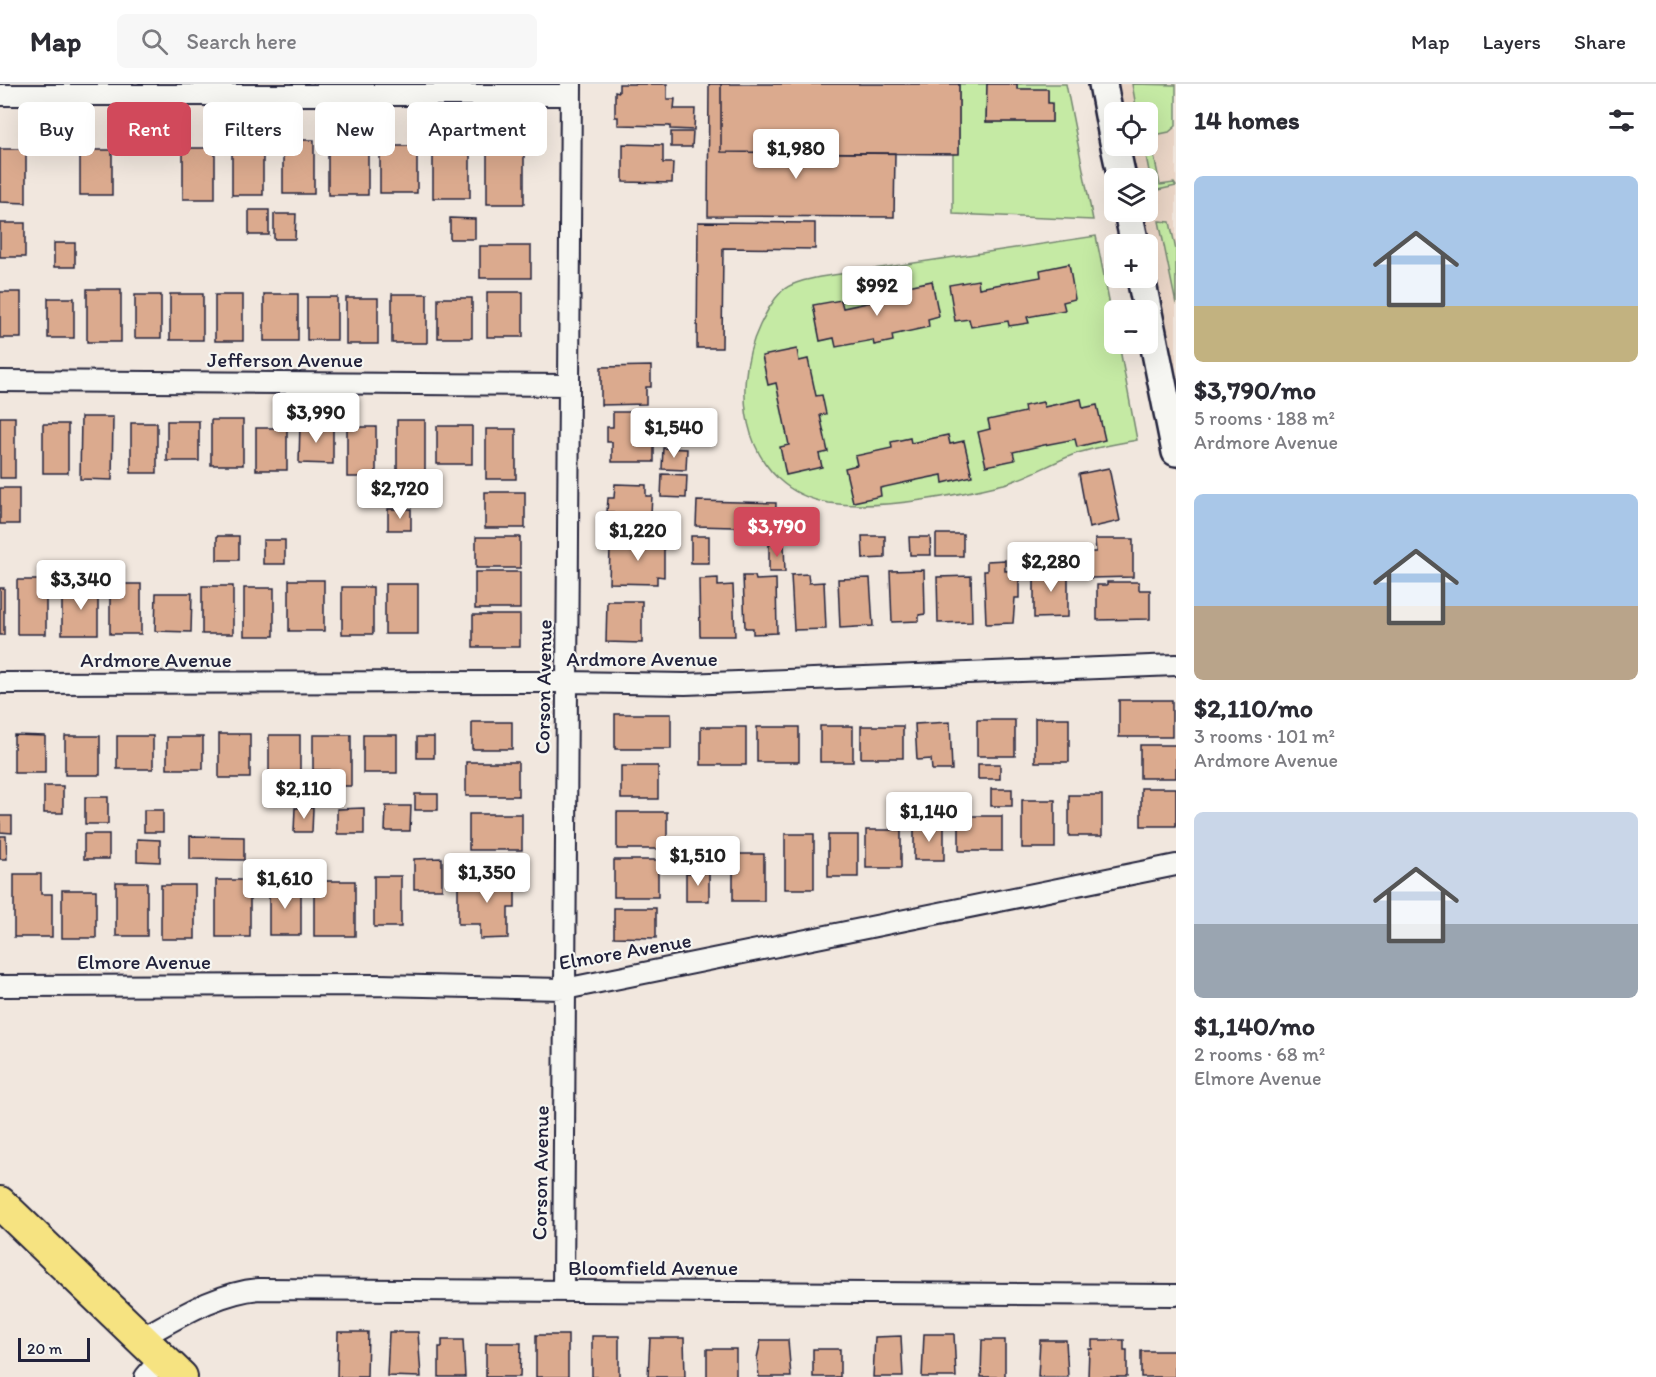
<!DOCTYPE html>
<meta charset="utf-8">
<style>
:root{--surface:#fff;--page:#f7f7f7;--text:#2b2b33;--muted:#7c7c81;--line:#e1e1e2;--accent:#d1495b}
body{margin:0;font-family:Itim,sans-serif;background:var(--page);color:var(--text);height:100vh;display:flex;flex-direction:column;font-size:22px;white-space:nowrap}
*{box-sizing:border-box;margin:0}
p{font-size:20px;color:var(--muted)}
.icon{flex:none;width:33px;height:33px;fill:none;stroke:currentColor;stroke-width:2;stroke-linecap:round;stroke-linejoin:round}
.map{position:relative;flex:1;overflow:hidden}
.panel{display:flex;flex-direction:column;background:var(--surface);width:480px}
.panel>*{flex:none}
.banner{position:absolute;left:18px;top:18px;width:570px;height:54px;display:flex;gap:12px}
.fabs{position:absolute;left:1104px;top:18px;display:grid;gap:12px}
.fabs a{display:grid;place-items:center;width:54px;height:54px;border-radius:9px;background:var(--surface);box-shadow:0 6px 24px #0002;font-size:30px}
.scale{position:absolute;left:18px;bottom:15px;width:72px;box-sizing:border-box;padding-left:6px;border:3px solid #22223b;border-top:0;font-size:16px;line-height:21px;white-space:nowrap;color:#22223b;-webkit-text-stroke:4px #f6f6f2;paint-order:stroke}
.price{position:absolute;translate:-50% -51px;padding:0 14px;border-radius:6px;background:#fff;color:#222;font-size:20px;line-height:39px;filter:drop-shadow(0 2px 3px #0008)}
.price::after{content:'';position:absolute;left:50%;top:36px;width:18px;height:14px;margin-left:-9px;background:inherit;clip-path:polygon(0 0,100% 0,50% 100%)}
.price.active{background:var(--accent);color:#fff}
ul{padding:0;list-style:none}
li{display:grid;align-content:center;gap:12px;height:318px;padding:0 18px}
li span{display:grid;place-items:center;height:186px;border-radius:9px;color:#555}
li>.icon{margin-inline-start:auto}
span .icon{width:108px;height:108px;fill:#fffc;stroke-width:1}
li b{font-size:26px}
h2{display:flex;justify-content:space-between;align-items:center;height:72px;padding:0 18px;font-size:26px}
.pill{padding:0 21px;border-radius:9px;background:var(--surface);box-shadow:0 6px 24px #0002;font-size:21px;line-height:54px}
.pill.active{background:var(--accent);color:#fff}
header{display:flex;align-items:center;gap:36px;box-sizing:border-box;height:84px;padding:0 30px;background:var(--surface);border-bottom:2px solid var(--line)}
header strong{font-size:28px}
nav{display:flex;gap:33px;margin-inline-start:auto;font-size:21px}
.search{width:420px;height:54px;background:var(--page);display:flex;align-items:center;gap:15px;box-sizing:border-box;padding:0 21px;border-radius:9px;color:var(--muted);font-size:22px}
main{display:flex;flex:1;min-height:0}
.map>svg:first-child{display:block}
</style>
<header>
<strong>Map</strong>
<div class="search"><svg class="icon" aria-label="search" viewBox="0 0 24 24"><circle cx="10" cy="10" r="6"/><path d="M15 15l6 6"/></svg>Search here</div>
<nav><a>Map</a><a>Layers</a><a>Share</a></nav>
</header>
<main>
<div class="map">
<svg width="1176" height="1293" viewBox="0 0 1176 1293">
<rect width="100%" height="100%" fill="#f1e7de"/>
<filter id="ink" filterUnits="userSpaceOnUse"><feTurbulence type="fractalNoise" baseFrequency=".0167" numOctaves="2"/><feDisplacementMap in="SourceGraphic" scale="12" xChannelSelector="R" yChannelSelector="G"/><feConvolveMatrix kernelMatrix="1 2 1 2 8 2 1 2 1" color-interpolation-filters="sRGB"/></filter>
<g filter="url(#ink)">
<!-- built -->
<path fill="#ead5c6" d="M1103,0H1176V368L1148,194V160L1128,128H1148V94H1122L1115,62H1148V28H1114Z"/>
<!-- green -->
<path fill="#c5eaa4" stroke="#748670" stroke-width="1.5" d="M959,0H987L986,38H1052V20L1048,19V6L1017,5V0H1066L1093,136L953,130V70L959,69Z
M1132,0L1176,1V42L1169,48L1150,52L1160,101L1174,99L1176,102L1153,107L1144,62H1148V28H1137Z
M1159,137L1170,138L1176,166V220Z
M1096,152L1114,242V260H1119L1137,356C1116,360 1095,363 1075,370C1051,379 1029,393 1004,400C954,412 880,426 829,419C745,405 728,308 760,241C766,229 772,217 782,207C792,198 807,196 820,193Z"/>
<!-- building -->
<path fill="#dbaa8e" stroke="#22223b" stroke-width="1.5" d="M619,0H667V15H675L674,25H695L694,46L670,45V42L618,41V33H615V7L619,8Z
M709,0H721V68L895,69L894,133L708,132Z
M721,0H959V70L721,68Z
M987,0H1017V5H1048V19H1052V38H986Z
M671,48H693L692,63H671Z
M283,56H314V110H283Z
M623,60L663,61V79H673L672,99L623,98Z
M380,62H417V109H380Z
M232,63H263V111H232Z
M328,63H368V111H328Z
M433,63H470V114H433Z
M487,63H524V120H487Z
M183,64H215V115H183Z
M0,65H26V119L0,118Z
M80,66H112V111H80Z
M249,126H269V151H249Z
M274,130H296L295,155H274Z
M450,134L475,135V155H450Z
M698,138L815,139V165L723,164L722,264H697Z
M0,139H25V173H0Z
M54,159H75V183H54Z
M480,162H531V194H480Z
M1069,180L1075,215L1063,218L1065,226L1027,233L1029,239L1009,242L1008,237L971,243L969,235L955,237L949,201L978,196L979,204L1041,193L1040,186Z
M932,197L939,232L928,235L929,243L892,251L893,257L874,261L873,256L836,263L834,254L820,257L813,221L841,216L843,224L905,211L903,203Z
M87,205H121V258H87Z
M0,208H21V254H0Z
M487,208H523V253H487Z
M170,210H203V256H170Z
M264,210H298V257H264Z
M392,210H427V259H392Z
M135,211H161V254H135Z
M215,211H243V257H215Z
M307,213H337V256H307Z
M48,214H74V254H48Z
M346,214H378V260H346Z
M438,214H472V254H438Z
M797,265L799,277L808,275L816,312L822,311L826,330L820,331L828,368L819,370L822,383L786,391L780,363L789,361L776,299L768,301L762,272Z
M651,282V303H646V320L601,321V283Z
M1081,315L1083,324L1097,321L1105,356L1077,363L1075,355L1044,361L1013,368L1015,376L986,382L978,348L990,345L988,336L1025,328L1024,322L1043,318L1044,323Z
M613,328H647V348H654V378H612V358H607V343H613Z
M0,333H15V394H0Z
M81,333H113L112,396L80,395Z
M211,336H243V381H211Z
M397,336H425V387H397Z
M167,337H199V377H167Z
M131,339H157V389H131Z
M300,339L333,340V380L299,379Z
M43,340H68V389H43Z
M437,342H472V380H437Z
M347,343H376V393H347Z
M256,344H287V386H256Z
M486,345H516V395H486Z
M948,351L950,360L964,357L972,392L943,399L942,391L912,397L880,404L881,412L853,418L845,384L857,381L855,372L892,364L891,358L910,354L911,359Z
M663,364L687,365L686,386L662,385Z
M1109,384L1120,437L1089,444L1079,390Z
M662,390L687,391L686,414L661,413Z
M615,400L646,401V412H652L651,429H656V443L613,442V428H607L608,414H614Z
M0,404H19V440H0Z
M485,408H525V444H485Z
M697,417L776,419L775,444L696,442Z
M388,425H411V446H388Z
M936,450H963V472H936Z
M217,452H239V476H217Z
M628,452L660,453L659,461L664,462V493L657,492V500L609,499L610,464L627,465Z
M691,452H709V479H691Z
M862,452H885V474L863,475Z
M476,453H520V484H476Z
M909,453H930L931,471H910Z
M1095,455H1133V493L1091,494L1090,468H1096Z
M263,456H285V480H263Z
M769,460H784L785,488H769Z
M1005,476V487L1019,486V514H1015L1013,539L986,540L984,487H987V477Z
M1034,484H1068V533L1034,534Z
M924,486L925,530L919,531V537L892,538L890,487Z
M475,488H520V525H475Z
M808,490L809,499L824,498L826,545L794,546L791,491Z
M743,492H755L756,496L776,495L777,549L753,550V544H745Z
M971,492L972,538L938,539L937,493Z
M718,494V502L733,501L735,552H700L699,495Z
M870,494L873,542L840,544L838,495Z
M17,496H46V550H17Z
M289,496H324V547H289Z
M1107,498H1139V506H1150V535L1097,536V501H1107Z
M80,500H98V550H62V509H80Z
M110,500H141V550H110Z
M385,500H418V550H385Z
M202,502H233V550H202Z
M342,503H373V550H342Z
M0,504H4V551H0Z
M244,504H274V552H244Z
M156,509H192L191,548L155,547Z
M607,517H642V559L606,558Z
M473,531H520V563H473Z
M1119,616H1172V653H1119Z
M615,630H671V665H615Z
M1035,634H1069V678H1035Z
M977,636H1015V672H977Z
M472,638H512V665H472Z
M950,638L952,686H932L931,675L917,676L915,640Z
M820,642H853V678H820Z
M861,642H903V674H861Z
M701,643H746V681H701Z
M757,643H799V678H757Z
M219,650H250V694H219Z
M14,651L45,652V689H14Z
M269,651H300V693H269Z
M313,651H351V702H330V686H313Z
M363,651H397V689H363Z
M65,652H100V691H65Z
M117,652H153V685H117Z
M167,653H203V685H167Z
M417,653H434V674H417Z
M1140,661H1176V694H1140Z
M466,678H518V712H466Z
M978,680H1000V695H978Z
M621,682H658V715H621Z
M44,702H63V729H44Z
M1141,704H1176V742H1141Z
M991,705H1012V722H991Z
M415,710H438V726H415Z
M1069,711H1102V752H1069Z
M85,713H108V740H85Z
M1022,716H1055V764H1022Z
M386,722H411L410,747H385Z
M295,724H313L312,748H294Z
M364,724V750H337V725Z
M144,726H163V748H144Z
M617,728H667V765H617Z
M469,730H522V766H469Z
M0,732H12V749L0,748Z
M959,732H1002V767H959Z
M914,741H944V776H914Z
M866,746H901V784H866Z
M84,750H109V775H84Z
M785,750H814V805H785Z
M828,751H858V793H828Z
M0,752H6L7,775H0Z
M190,752L244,753V776L190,775Z
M137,755L160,756V778L137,777Z
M733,770H764V817H733Z
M442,774V805H414V775Z
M614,776H658V813H614Z
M686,789H709V817H686Z
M14,790H41V810H52V853H14Z
M374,792H401V843H374Z
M458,792H515V824H508V854L480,855V840H458Z
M216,796H250V853H216Z
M314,797H355V852H314Z
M116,798H147V852H116Z
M161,801H195V855H161Z
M269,801H301V851H269Z
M62,806H96V854H62Z
M614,824H656V854L614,853Z
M338,1248H368L367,1293H337Z
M389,1248H418L421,1293L387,1292Z
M924,1250H954L956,1293H922Z
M536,1251H568V1293H536Z
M592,1252H619V1293H592Z
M901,1252L903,1293H873L875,1253Z
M650,1254H684L685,1293H648Z
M442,1256H463L465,1293H439V1263H442Z
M761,1256H788L791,1293H759L757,1274Z
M982,1256H1005V1293H1008H981Z
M1040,1256H1066L1068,1293H1038Z
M1092,1256H1124V1266H1127V1293H1088L1089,1265H1092Z
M486,1259H521L520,1293H486Z
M707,1265H736V1293H707Z
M813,1265H840V1293H813Z
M1141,1267H1175V1293H1141Z"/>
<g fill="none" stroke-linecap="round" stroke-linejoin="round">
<defs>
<path id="street" d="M0,11H570
M0,297L569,301
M0,599L567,598L685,600L1176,581
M0,902L378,901L565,905L1176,781
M563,1206L571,0
M141,1254C178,1234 216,1209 259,1205L1176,1211
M145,1293L161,1274"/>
<path id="secondary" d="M1103,0L1114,58
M1115,62L1122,94
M1128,128L1135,160
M1141,194L1176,368"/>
<path id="primary" d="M0,1119L181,1293"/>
</defs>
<!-- street casing -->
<use href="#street" stroke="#22223b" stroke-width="24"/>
<!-- secondary casing -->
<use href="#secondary" stroke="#22223b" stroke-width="32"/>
<!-- primary casing -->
<use href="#primary" stroke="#22223b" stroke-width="36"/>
<!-- street -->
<use href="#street" stroke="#f6f6f2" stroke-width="20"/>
<!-- secondary -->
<use href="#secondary" stroke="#f6f6f2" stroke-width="27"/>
<!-- primary -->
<use href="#primary" stroke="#f6e381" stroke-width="32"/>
</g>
</g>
<g text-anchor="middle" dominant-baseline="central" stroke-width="4.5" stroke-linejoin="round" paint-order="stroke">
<!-- street labels -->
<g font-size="21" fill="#22223b" stroke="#f6f6f2">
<text x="285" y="275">Jefferson Avenue</text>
<text x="642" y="574">Ardmore Avenue</text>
<text x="156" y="575">Ardmore Avenue</text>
<text transform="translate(543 603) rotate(-89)">Corson Avenue</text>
<text transform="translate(625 867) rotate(-10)">Elmore Avenue</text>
<text x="144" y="877">Elmore Avenue</text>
<text transform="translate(540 1089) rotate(-89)">Corson Avenue</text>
<text x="653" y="1183">Bloomfield Avenue</text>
</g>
</g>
</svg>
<div class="fabs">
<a><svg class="icon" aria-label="locate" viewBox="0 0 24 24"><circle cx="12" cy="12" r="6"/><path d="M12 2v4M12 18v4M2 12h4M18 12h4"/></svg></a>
<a><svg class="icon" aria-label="layers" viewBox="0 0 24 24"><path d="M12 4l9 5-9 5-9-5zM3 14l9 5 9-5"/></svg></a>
<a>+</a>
<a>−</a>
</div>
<div class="scale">20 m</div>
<b class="price" style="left:796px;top:96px">$1,980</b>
<b class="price" style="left:877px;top:233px">$992</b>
<b class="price" style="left:316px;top:360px">$3,990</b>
<b class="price" style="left:674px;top:375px">$1,540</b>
<b class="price" style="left:400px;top:436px">$2,720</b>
<b class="price active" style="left:777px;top:474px">$3,790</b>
<b class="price" style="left:638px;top:478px">$1,220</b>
<b class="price" style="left:1051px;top:509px">$2,280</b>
<b class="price" style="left:81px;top:527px">$3,340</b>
<b class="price" style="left:304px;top:736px">$2,110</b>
<b class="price" style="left:929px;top:759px">$1,140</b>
<b class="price" style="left:698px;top:803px">$1,510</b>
<b class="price" style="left:487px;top:820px">$1,350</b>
<b class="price" style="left:285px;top:826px">$1,610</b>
<div class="banner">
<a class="pill">Buy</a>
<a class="pill active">Rent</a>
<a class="pill">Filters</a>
<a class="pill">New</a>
<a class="pill">Apartment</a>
</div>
</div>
<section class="panel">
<h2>14 homes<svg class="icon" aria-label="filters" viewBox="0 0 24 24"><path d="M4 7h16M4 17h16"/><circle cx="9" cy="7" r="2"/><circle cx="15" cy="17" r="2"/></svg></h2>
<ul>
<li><span style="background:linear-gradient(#a9c7e8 70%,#c2b280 0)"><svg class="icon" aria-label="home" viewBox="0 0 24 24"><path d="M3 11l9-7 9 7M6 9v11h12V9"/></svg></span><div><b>$3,790/mo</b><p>5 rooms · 188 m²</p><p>Ardmore Avenue</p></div></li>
<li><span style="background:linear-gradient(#a9c7e8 60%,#b9a48a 0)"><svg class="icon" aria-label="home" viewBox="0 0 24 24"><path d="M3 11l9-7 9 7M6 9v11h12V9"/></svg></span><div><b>$2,110/mo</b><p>3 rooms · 101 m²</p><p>Ardmore Avenue</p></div></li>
<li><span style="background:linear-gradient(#c9d6e8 60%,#9aa5b1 0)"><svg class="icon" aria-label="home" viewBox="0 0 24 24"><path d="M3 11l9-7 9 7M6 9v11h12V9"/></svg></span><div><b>$1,140/mo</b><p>2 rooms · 68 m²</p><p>Elmore Avenue</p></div></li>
</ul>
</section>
</main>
